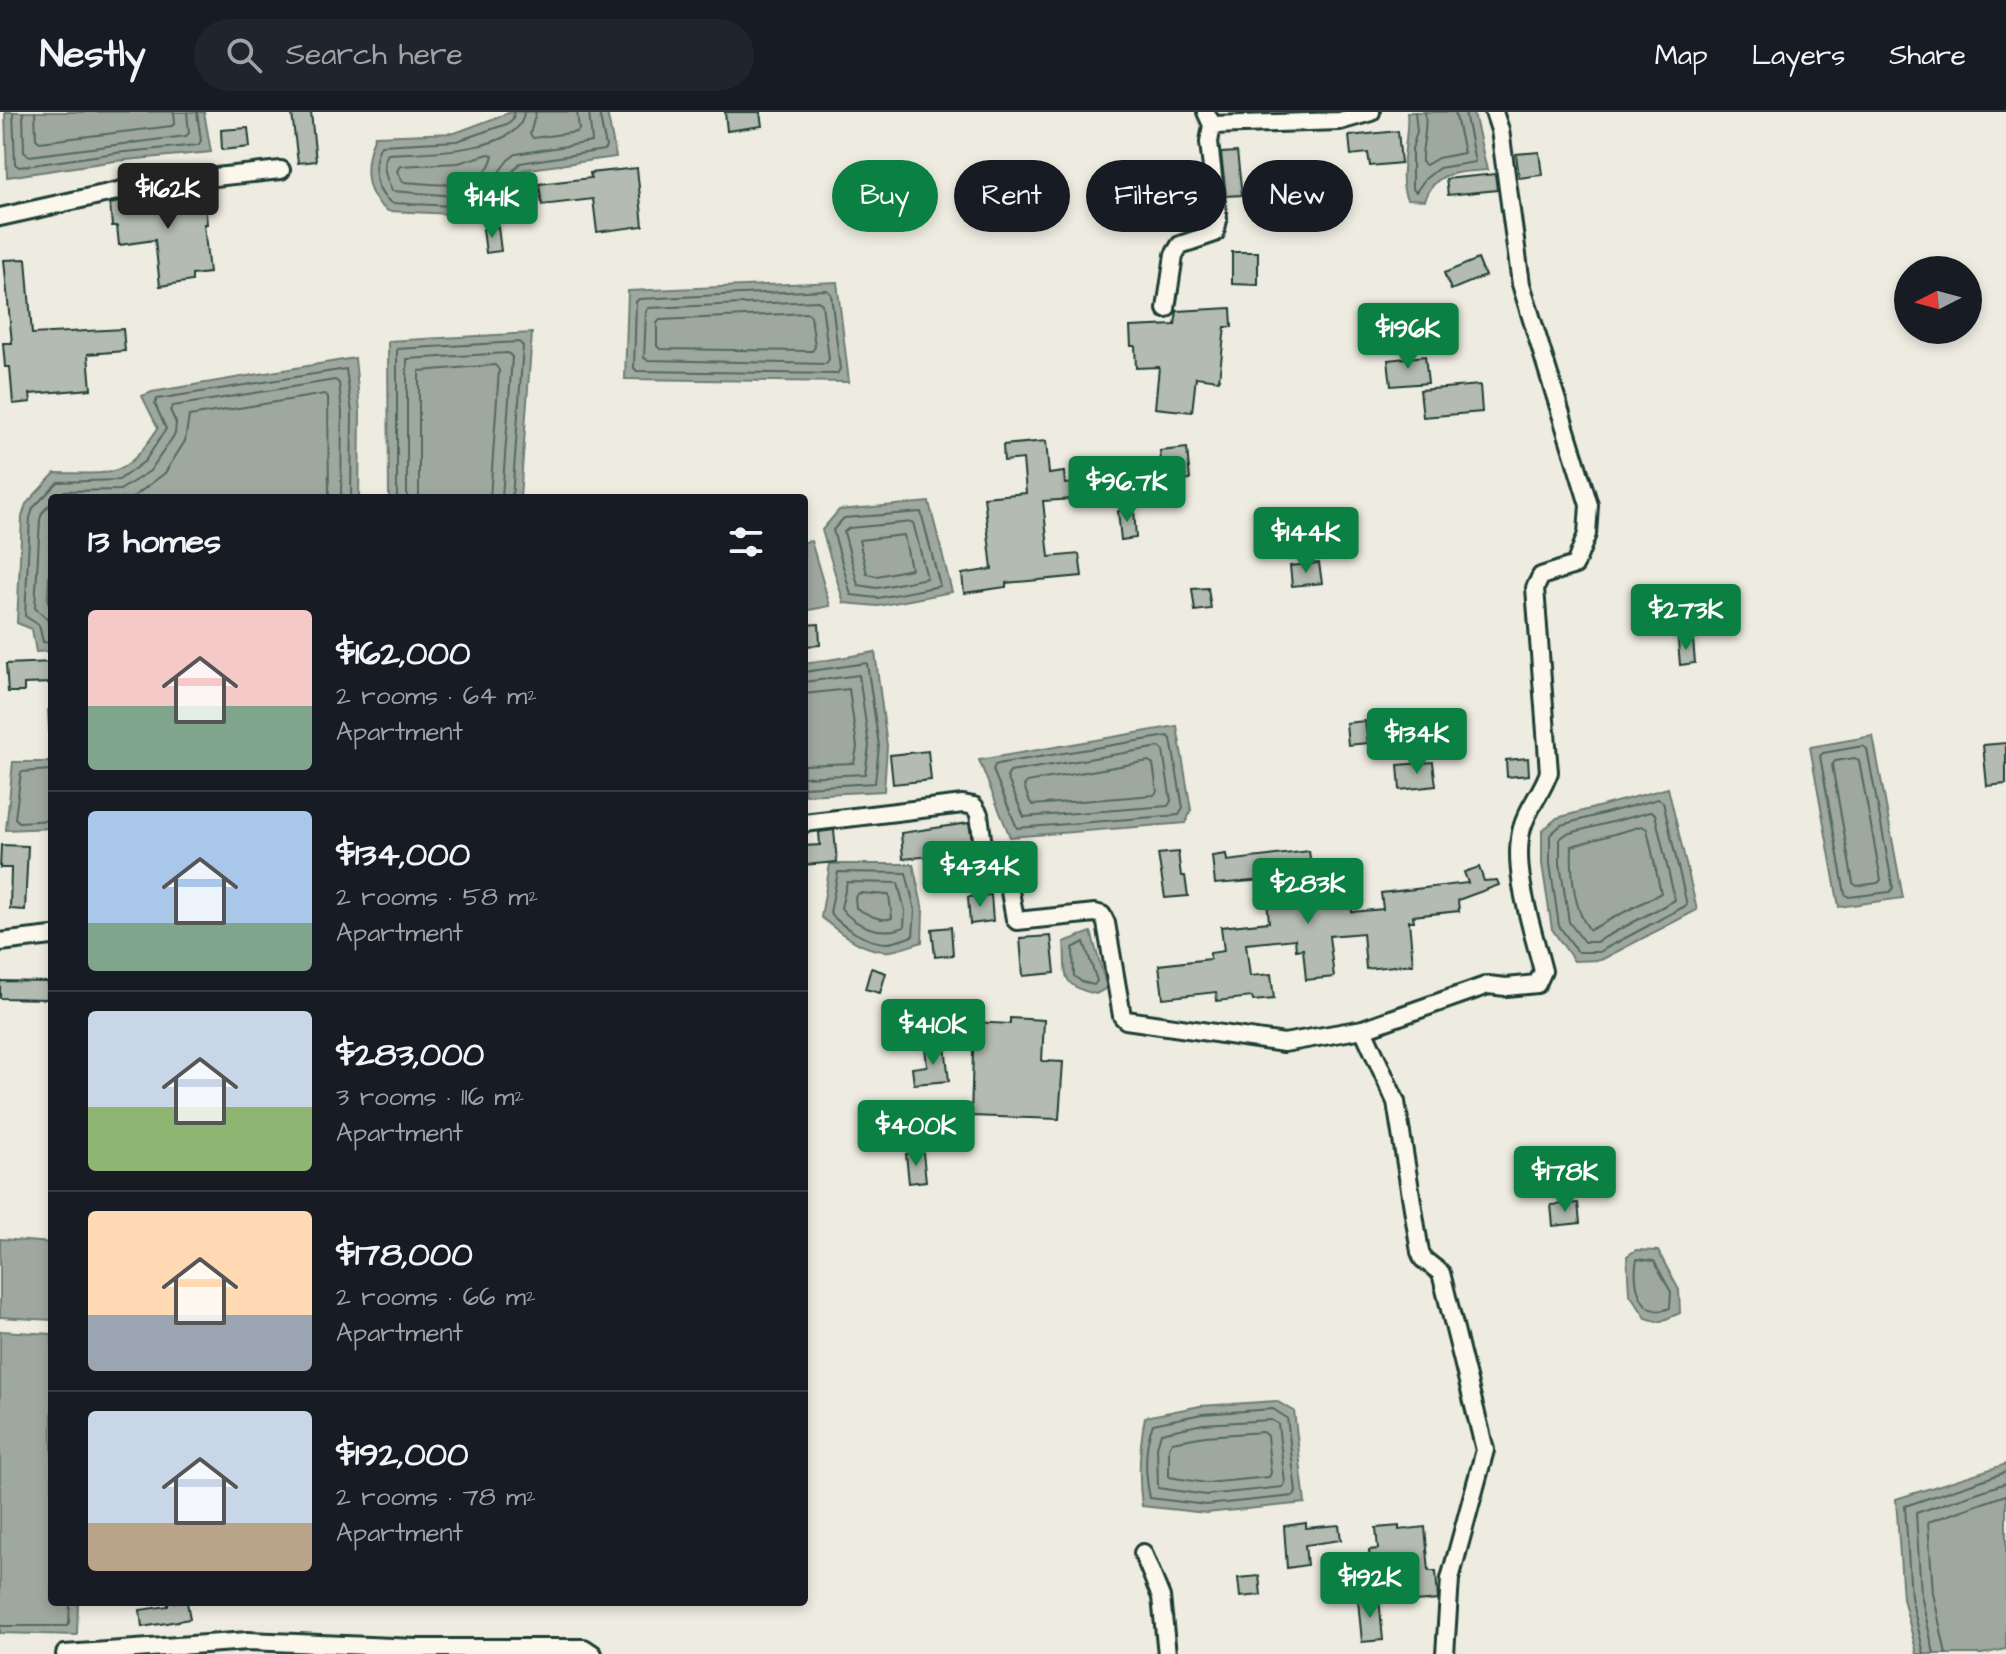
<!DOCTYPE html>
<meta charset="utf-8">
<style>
:root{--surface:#171b24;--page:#20242c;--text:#f1f3f6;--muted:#9ea1a6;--line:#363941;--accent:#0b8043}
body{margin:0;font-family:"Architects Daughter",sans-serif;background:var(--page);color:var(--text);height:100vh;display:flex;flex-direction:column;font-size:30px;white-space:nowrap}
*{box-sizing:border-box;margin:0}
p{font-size:26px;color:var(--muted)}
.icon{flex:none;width:44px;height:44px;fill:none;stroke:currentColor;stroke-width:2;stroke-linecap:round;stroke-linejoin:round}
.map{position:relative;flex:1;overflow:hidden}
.drawer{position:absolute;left:48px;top:382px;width:760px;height:1112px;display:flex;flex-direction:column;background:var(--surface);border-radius:8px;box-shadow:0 4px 12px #0003}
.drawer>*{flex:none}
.guide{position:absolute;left:832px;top:48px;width:760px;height:72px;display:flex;gap:16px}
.needle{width:52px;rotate:264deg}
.tools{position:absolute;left:1894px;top:144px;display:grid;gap:16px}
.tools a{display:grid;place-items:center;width:88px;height:88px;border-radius:50%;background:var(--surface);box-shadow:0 4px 12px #0003;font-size:40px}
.price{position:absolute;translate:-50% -68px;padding:0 18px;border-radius:8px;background:var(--accent);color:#fff;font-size:26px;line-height:52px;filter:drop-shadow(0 2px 4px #0008)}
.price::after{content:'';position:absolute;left:50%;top:48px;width:24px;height:18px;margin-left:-12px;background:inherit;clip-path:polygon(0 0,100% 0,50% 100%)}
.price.current{background:#222;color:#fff}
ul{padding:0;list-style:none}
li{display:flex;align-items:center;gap:24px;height:200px;padding:0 40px}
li+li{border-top:2px solid var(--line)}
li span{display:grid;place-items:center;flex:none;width:224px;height:160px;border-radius:8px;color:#555}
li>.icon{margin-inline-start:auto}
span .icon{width:96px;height:96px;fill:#fffc;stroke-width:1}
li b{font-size:34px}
h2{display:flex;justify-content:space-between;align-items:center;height:96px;padding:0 40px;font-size:34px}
.tag{padding:0 28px;border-radius:36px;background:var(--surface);box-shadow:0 4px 12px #0003;font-size:28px;line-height:72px}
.tag.current{background:var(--accent);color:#fff}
header{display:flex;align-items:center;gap:48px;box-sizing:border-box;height:112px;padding:0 40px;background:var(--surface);border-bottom:2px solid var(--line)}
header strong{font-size:38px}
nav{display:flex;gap:44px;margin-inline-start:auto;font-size:28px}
.search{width:560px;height:72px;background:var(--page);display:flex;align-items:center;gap:20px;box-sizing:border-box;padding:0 28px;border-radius:44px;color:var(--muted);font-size:30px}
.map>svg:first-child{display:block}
</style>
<header>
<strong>Nestly</strong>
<div class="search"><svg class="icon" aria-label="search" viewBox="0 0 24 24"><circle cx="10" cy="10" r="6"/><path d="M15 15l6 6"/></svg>Search here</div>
<nav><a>Map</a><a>Layers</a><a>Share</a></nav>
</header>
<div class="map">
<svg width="2006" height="1542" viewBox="0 0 2006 1542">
<rect width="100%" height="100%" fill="#eeece1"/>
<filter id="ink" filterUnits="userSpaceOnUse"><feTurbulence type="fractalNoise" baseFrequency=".0125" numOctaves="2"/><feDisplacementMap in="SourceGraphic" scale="16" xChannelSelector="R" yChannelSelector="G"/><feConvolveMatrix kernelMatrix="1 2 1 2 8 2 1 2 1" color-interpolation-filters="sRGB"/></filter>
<g filter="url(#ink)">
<!-- water -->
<path fill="#9fa89f" stroke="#6c7d74" stroke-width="2" d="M5,0H204L211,40L115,49L7,65Z
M511,0H607L616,45L523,58L503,85L475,103L388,99C362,82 364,50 375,24L455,21Z
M1407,0H1471L1475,6L1487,58C1458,61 1436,57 1425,88L1407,87C1396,65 1410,26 1407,0Z
M837,170L849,270L625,267L628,179Z
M532,221L520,386H389L388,229Z
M355,246L360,300L359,386H52V539L36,540L32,517L17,511L22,405L26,392L55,361C114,361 123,369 158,316L142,284L152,280Z
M929,390L952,480L878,494L844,491L822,418L839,398Z
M811,429L830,494L804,499V430Z
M875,540L887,634L884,679L804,683V552Z
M52,597V716L6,718L13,650H51L48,598Z
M1177,614L1191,698L1186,711L1010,725L979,648Z
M1873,624L1903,786L1839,795L1810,635Z
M1668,676L1697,798L1601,848L1574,849L1552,817L1542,752V719L1557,706Z
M830,752H913L923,798L922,830C912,833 900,838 890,839C865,841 838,820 821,805Z
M1091,820L1107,876L1096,882C1058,873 1067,864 1064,830Z
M0,1127L52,1131V1208L0,1205Z
M1636,1138L1658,1139L1679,1178L1680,1201L1659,1210L1646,1206L1629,1181L1627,1144Z
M0,1219L52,1222V1490H78L77,1523L0,1521Z
M1276,1289L1294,1299L1305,1391L1206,1401L1142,1394C1138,1363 1139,1336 1145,1305L1200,1294Z
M2006,1352V1537L1982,1542H1917L1903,1486L1896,1387Z"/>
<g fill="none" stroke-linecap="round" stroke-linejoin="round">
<!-- shore -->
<path stroke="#52685f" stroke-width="2" d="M13,0L15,52L19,55L115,41L198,33L201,29L197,0
M23,0L24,40L29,44L186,24L189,21L187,0
M35,0L36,27L40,30L172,14L175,11L174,0
M514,0L513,7L507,12L457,29L381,33C372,50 373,80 392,91L473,95L497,79L520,51L604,38L606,35L599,0
M524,0C522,42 418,40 388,42C380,54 387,67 392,79L470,85L490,72L508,48L516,42L592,30L589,0
M536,0L530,22L533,26L577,20L579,17L577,0
M1415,0L1417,19L1412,37V76L1416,80L1425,67L1439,56L1475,50L1465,0
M1425,0C1428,21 1421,32 1422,50L1426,53L1438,46L1464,41L1455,0
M489,42L493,43C484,84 434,71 403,70L397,59L400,54L458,51Z
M827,178L831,182L840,257L837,262L637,259L634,256L636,190L639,187Z
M818,189L822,192L829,247L826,252L648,248L644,246L646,200L648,196Z
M808,201L811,204L815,235L812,239L660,237L657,234V211L660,208Z
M56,386L64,379L120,378L150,359L175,322L176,311L170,298L173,294L335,268L339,271L342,301L341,386
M132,386L165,361L185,329L189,304L325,282L328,285L329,386
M397,386V237L519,230L523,234L512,386
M407,386V247L508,241L512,245L502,386
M419,386V259L495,253L499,258L490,386
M52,390L42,401L40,408L35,496L47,507L52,520
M921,400L940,474L878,486L851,483L833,418L844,406Z
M52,409L48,490L52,495
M913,410L927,466L877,476L858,473L844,420L849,416Z
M904,423L911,457L877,464L867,462L859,428Z
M52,531L43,530L39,513L25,504L30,406L33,396L58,370L119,368L145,349L166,317L155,292L157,287L346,257L352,301L351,386
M804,560L867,551L879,634L875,671L804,675
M804,570L859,563L869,634L865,662L804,665
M804,582L849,577L857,635L854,651L804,653
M1168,624L1171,627L1183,696L1179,703L1017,716L993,658L995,653L1003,651Z
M1863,634L1867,637L1893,776L1890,780L1849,785L1845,782L1820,644L1823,641Z
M1160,635L1163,639L1171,689L1168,694L1024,705L1007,665L1010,660Z
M1855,646L1859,649L1881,768L1878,771L1857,774L1853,771L1832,653L1835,649Z
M1149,649L1153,652L1157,679L1154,683L1033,693L1030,690L1024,674L1027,670Z
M52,658L21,660L15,706L19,710L52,708
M1658,687L1663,690L1687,793L1599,840H1578L1559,814L1550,752V723L1561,713Z
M1650,700L1655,702L1675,788L1596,830H1584L1569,810L1560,751V727L1566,722Z
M1642,714L1647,717L1661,781L1590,818C1573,798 1571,759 1572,734Z
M838,760L906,761L915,798L913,824C906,826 895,831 887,831C867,831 842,815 830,801Z
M847,770L898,771L905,799L904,815C882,824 855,815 841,796Z
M859,781L889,783L892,806C881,811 866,801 856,796L855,785Z
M1084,830L1097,869L1094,873L1082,870L1074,864L1073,836Z
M1637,1147L1654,1149L1671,1180L1670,1196C1640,1209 1632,1169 1637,1147Z
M1273,1297L1287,1306L1296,1380L1294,1384L1206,1393L1150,1386C1145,1362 1144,1335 1153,1312L1202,1302Z
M1271,1308L1278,1312L1285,1371L1283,1375L1206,1383L1158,1376L1157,1335L1161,1321L1203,1312Z
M1263,1320L1267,1324L1271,1361L1269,1365L1206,1371L1169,1365V1336L1172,1330L1205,1324Z
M0,1514H67L69,1511L70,1490
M1924,1542L1911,1485L1905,1394L2006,1360
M1934,1542L1921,1483L1916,1401L2006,1371
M1946,1542L1933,1481L1928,1410L2006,1383"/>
</g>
<!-- building -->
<path fill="#b4bbb0" stroke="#1f3d34" stroke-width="2" d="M311,0L316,49L298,51L292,2Z
M725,0H760L762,14L727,19Z
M248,16L250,35L222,38L221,18Z
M1398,19L1401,51L1370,54L1368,41L1351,43L1349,24Z
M1237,40L1242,83L1226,84L1221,41Z
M1539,40L1542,63L1519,66L1516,42Z
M637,56L643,114L597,120L593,87L542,93L539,72L591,66L590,61Z
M1495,62L1497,78L1448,83L1446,67Z
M210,77L211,88H205L207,112H204L209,161L192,163V169L160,174L155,128L119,133L117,114H112L110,92L151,83Z
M498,115L501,139L486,141L483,117Z
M1232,140H1258V173L1232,172Z
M26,147L32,222L123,217L125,239L88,242L91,277L30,282L31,290L13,292L10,255H5L3,231H12L4,148Z
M1478,147L1485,164L1451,178L1444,161Z
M1231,196L1232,215H1225L1219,268L1196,265L1192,300L1155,296L1159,255L1136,256L1135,234H1131L1130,215L1175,213L1177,199Z
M1425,244L1428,271L1391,274L1388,248Z
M1480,273L1482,300L1423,305L1420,278Z
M1046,329L1049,362L1064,360L1065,372L1122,367L1124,384L1043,389L1049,445L1079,442L1082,464L1006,471V475L964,481L962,462L992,457L984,385L1026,381L1023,347L1004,349L1003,333Z
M1187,336L1190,368L1163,370L1160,339Z
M1134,397L1136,426L1121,428L1118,399Z
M1319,451L1322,471L1292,474L1290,454Z
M1208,476L1211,497L1195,499L1192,477Z
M819,512L820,533L804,534V513Z
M1693,528L1695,551L1680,553L1678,529Z
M52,550V571L24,572V580H8L6,552Z
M1365,609L1368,631L1348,633L1346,611Z
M2006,631V672L1987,674L1983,633Z
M928,639L931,668L893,672L890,643Z
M1528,646L1529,663L1507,665L1506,648Z
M1433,650L1436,674L1400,678L1398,653Z
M969,711L978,765L954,768L951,742L903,747L901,721Z
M834,718L837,750L804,753V734L820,733L819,720Z
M1,733L28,734L25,798L10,797L11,756H0Z
M1309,739L1313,770L1348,766L1352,800L1383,797L1381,781L1468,771L1464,760L1479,755L1484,769L1497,768L1499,773L1458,788L1459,799L1413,804L1414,809H1409L1413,852L1366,857L1363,821L1329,824L1334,865L1306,868L1303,837L1296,838L1295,827L1246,832L1250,864L1271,862L1274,887L1253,889L1252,885L1217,889L1216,880L1163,886L1159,853L1210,847V841L1224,839L1221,815L1269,810L1265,768L1215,772L1212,744L1226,742L1227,749Z
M1178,740L1181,764H1185L1188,784L1165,786L1158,742Z
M991,783L993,809L970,812L968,785Z
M951,815L953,843L935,845L932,817Z
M1051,824L1055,861L1023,864L1020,826Z
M871,856L886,861L880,881L865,877Z
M0,869L48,870L47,887L0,886Z
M1010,906L1044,908L1042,949L1063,950L1059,1007L971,1004L974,910L1010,912Z
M945,933L949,969L914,972L912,956L927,954L925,935Z
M923,1041L926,1069L909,1071L906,1042Z
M1578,1091L1580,1111L1553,1114L1551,1093Z
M1306,1411V1416L1339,1413L1341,1428L1305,1433L1307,1453L1287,1456L1284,1414Z
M1399,1414V1418L1425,1415L1429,1459H1436L1438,1488L1415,1490L1411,1453L1371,1457L1369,1438L1378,1437L1376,1416Z
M1259,1464L1261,1483L1240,1485L1238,1466Z
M1379,1486L1383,1528L1362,1530L1358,1488Z
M168,1490H187L190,1507L142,1515L140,1498L168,1494Z"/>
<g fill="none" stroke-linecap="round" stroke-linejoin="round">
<defs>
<path id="minor" d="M1212,13L1340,9L1371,0
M0,105L149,72L281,58
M1166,197L1174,143L1180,133L1215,121L1218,108L1209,30L1212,13L1206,0
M804,711L963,692L974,694L979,702L984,742L1009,774L1015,807L1017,809L1095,801L1102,803L1106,811L1122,904L1126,908L1284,931L1363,917
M0,830L52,824
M1143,1441L1161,1485L1167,1542
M65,1542L248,1529L417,1536H584L593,1542
M1445,1542L1450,1467L1485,1338L1441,1161L1423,1147L1420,1140L1396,990L1363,917L1488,873L1506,875L1537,872L1543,859C1533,818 1511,757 1522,716C1528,695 1542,681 1549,660L1535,476L1541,464L1575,453L1587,422L1589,393L1521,172L1500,18L1494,0"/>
</defs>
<!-- minor casing -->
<use href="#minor" stroke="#1f3d34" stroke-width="22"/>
<!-- minor -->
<use href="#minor" stroke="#fbf7ec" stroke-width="16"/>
</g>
</g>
</svg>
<div class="tools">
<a><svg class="needle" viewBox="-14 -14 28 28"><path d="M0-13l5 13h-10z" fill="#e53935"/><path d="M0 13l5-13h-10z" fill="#9ea1a6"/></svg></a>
</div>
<b class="price current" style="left:168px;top:119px">$162K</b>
<b class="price" style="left:492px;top:128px">$141K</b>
<b class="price" style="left:1408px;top:259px">$196K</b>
<b class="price" style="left:1127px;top:412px">$96.7K</b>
<b class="price" style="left:1306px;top:463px">$144K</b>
<b class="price" style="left:1686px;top:540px">$273K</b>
<b class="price" style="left:1417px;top:664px">$134K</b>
<b class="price" style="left:980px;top:797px">$434K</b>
<b class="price" style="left:1308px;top:814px">$283K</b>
<b class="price" style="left:933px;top:955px">$410K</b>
<b class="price" style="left:916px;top:1056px">$400K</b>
<b class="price" style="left:1565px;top:1102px">$178K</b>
<b class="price" style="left:1370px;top:1508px">$192K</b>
<div class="guide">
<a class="tag current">Buy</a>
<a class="tag">Rent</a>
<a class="tag">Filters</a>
<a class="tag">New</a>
</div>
<section class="drawer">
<h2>13 homes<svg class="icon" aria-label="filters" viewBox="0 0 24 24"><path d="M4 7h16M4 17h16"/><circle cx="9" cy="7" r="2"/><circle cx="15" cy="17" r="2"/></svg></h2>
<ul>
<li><span style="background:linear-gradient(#f6c9c9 60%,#7fa58c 0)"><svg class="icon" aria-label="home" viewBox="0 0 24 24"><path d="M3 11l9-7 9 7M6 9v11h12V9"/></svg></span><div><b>$162,000</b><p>2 rooms · 64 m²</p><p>Apartment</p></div></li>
<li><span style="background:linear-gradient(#a9c7e8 70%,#7fa58c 0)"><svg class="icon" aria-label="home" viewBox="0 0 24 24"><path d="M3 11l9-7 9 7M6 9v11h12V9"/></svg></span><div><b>$134,000</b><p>2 rooms · 58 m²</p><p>Apartment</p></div></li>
<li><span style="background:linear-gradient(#c9d6e8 60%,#8fb573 0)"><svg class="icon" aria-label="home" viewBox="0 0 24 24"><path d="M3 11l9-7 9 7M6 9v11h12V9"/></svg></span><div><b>$283,000</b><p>3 rooms · 116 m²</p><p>Apartment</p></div></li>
<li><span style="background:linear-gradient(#ffd9b3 65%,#9aa5b1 0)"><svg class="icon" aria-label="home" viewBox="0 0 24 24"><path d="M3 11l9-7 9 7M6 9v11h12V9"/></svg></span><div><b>$178,000</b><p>2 rooms · 66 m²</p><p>Apartment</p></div></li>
<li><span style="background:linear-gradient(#c9d6e8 70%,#b9a48a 0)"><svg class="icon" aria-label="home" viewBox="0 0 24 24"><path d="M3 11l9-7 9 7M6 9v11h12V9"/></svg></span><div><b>$192,000</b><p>2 rooms · 78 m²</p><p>Apartment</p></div></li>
</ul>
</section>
</div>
